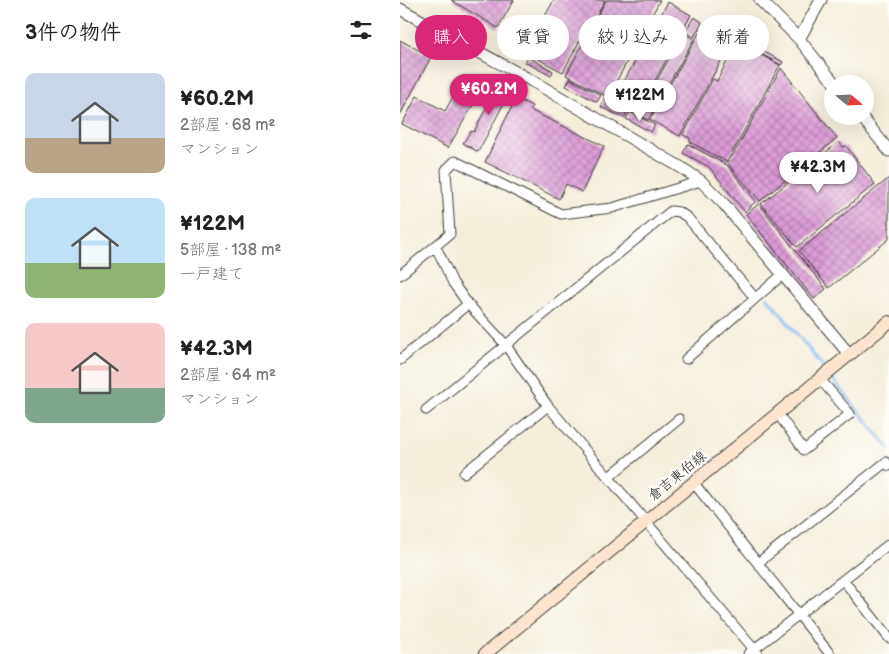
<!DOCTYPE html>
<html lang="ja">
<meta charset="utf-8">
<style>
:root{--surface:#fff;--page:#f6f6f6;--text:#222;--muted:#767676;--accent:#db2777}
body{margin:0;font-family:"Balsamiq Sans","Klee One",sans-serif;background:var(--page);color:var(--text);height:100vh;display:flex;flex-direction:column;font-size:19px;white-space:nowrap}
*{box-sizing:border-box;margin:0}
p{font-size:16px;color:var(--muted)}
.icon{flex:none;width:28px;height:28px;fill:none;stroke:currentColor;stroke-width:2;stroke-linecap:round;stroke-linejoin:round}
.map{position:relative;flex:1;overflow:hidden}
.panel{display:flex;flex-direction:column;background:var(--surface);width:400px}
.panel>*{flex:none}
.top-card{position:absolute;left:15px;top:15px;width:399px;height:45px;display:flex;gap:10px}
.needle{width:32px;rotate:109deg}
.tools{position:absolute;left:424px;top:75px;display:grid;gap:10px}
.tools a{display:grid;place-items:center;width:50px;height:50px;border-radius:50%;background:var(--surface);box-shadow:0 5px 20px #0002;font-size:25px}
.price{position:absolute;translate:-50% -42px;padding:0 11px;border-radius:18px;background:#fff;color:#222;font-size:16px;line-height:32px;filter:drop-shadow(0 1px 2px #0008)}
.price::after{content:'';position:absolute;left:50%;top:30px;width:15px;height:11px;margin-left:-8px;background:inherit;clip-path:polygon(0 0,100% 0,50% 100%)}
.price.on{background:var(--accent);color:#fff}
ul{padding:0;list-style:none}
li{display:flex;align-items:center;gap:15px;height:125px;padding:0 25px}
li span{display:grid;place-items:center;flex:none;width:140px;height:100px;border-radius:10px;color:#555}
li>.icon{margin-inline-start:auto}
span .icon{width:60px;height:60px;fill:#fffc;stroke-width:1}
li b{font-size:21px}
h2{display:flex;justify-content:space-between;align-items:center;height:60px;padding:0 25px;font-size:21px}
.tag{padding:0 18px;border-radius:22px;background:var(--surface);box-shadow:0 5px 20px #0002;font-size:18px;line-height:45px}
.tag.on{background:var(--accent);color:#fff}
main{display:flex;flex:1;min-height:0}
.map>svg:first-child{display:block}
</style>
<main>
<section class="panel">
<h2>3件の物件<svg class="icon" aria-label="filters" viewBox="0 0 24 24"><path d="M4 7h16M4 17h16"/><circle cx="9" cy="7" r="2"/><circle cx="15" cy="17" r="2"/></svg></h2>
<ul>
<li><span style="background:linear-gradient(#c9d6e8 65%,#b9a48a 0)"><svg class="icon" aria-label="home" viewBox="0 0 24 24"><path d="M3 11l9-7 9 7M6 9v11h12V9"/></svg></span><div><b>¥60.2M</b><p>2部屋 · 68 m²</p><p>マンション</p></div></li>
<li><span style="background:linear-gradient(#bfe0f5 65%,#8fb573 0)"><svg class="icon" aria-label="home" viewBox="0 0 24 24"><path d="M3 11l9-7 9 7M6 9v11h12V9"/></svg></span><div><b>¥122M</b><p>5部屋 · 138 m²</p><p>一戸建て</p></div></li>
<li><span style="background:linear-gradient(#f6c9c9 65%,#7fa58c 0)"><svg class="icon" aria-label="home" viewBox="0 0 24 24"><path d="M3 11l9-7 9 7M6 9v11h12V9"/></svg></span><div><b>¥42.3M</b><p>2部屋 · 64 m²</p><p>マンション</p></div></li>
</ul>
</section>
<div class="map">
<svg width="489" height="654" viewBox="0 0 489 654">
<defs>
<pattern id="building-cross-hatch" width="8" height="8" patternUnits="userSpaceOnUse" patternTransform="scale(1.25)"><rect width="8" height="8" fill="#dc9dd6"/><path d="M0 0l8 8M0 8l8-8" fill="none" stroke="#b27fad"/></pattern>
</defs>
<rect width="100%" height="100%" fill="#fdfcf7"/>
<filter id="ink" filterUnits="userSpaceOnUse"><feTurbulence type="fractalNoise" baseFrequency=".02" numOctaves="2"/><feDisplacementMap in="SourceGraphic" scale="10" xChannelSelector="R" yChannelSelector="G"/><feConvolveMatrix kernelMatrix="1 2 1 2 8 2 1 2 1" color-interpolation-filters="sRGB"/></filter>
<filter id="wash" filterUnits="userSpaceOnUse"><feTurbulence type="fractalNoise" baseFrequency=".0096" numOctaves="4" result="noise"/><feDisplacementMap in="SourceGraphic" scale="20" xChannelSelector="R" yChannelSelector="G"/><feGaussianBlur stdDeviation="1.12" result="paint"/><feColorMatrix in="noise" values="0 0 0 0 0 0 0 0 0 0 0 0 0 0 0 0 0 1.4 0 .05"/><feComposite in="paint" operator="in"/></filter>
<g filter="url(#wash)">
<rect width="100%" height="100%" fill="#f5eedb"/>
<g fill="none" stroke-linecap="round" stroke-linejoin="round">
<!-- stream -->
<path stroke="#81b7f0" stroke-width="3" d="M367,297L426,370
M429,375L489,448"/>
</g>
<g id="blocks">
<!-- building -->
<path fill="url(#building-cross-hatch)" d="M51,0H114L98,28Z
M154,0H205L191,26L188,25L163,72L125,52Z
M206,0H260L208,97L166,75Z
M268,2L291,15L237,113L213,101Z
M252,17L256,19L241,46L238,44Z
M294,17L302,22L294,37L285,32Z
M304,24L333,39L280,136L250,120Z
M319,24L332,31L329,35L316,28Z
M283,33L294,39L248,120L238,115Z
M0,40L31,57L0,115Z
M346,42L383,62L381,65L345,45Z
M342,45L380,65L327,162L290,142V138L283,135L313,79L317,81L334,48L340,49Z
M128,57L153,71L151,76L125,62Z
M381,68L437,138L360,201L328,164Z
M170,79L201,95L197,102L166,86Z
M97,81L109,83L107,87L111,90L78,152L63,143L71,131L74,132L94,92L92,90Z
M56,91L75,101L48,148L2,124L17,96L45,111Z
M116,98L132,106L130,110L204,146L182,192L166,184L159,199L85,162Z
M205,98L228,110L224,118L201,107Z
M230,112L255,125L251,132L226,119Z
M439,142L443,147L446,146L475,184L397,247L361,204Z
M288,144L327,165L356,201L345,212L309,167L283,153Z
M489,178V239L429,288L399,251Z
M359,204L426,289L414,299L346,214Z"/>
</g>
</g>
<g filter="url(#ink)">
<use href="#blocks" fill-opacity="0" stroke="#3d3c39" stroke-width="1"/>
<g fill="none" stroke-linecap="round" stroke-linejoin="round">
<defs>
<path id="minor" d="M36,247L53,283L68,304L105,344L148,406L358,654
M0,275L50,234L46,170L55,161L161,214L212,208L301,181
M286,359L382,275
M0,360L68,304
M26,410L271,211L279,212L287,217L355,298
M378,414L404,450L450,414L420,379
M64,473L148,406
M209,477L279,419
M293,482L430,654
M359,562L486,462L489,466
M444,581L489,638
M348,654L489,544"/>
<path id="tertiary" d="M360,0L399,39L435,84
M0,9L134,82L282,168L301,181L324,204L449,354
M399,39L421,0
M461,116L489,151"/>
<path id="secondary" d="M85,654L489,322"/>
</defs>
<!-- minor casing -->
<use href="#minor" stroke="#3d3c39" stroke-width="11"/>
<!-- tertiary casing -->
<use href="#tertiary" stroke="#3d3c39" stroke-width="13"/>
<!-- secondary casing -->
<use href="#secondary" stroke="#3d3c39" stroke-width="14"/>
<!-- minor -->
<use href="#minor" stroke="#fff" stroke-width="9"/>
<!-- tertiary -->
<use href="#tertiary" stroke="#fff" stroke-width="11"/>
<!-- secondary -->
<use href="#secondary" stroke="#fce5cf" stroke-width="12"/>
</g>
</g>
<g text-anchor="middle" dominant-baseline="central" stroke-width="5" stroke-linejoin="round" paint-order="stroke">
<!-- street labels -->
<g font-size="14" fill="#1c1c1c" stroke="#fdfcf7">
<text transform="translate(277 476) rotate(-39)">倉吉東伯線</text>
</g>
</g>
</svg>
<div class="tools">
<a><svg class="needle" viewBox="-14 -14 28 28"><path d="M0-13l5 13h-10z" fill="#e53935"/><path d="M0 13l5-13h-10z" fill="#767676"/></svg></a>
</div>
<b class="price on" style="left:89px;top:116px">¥60.2M</b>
<b class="price" style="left:240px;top:122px">¥122M</b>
<b class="price" style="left:418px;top:194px">¥42.3M</b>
<div class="top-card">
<a class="tag on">購入</a>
<a class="tag">賃貸</a>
<a class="tag">絞り込み</a>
<a class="tag">新着</a>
</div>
</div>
</main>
